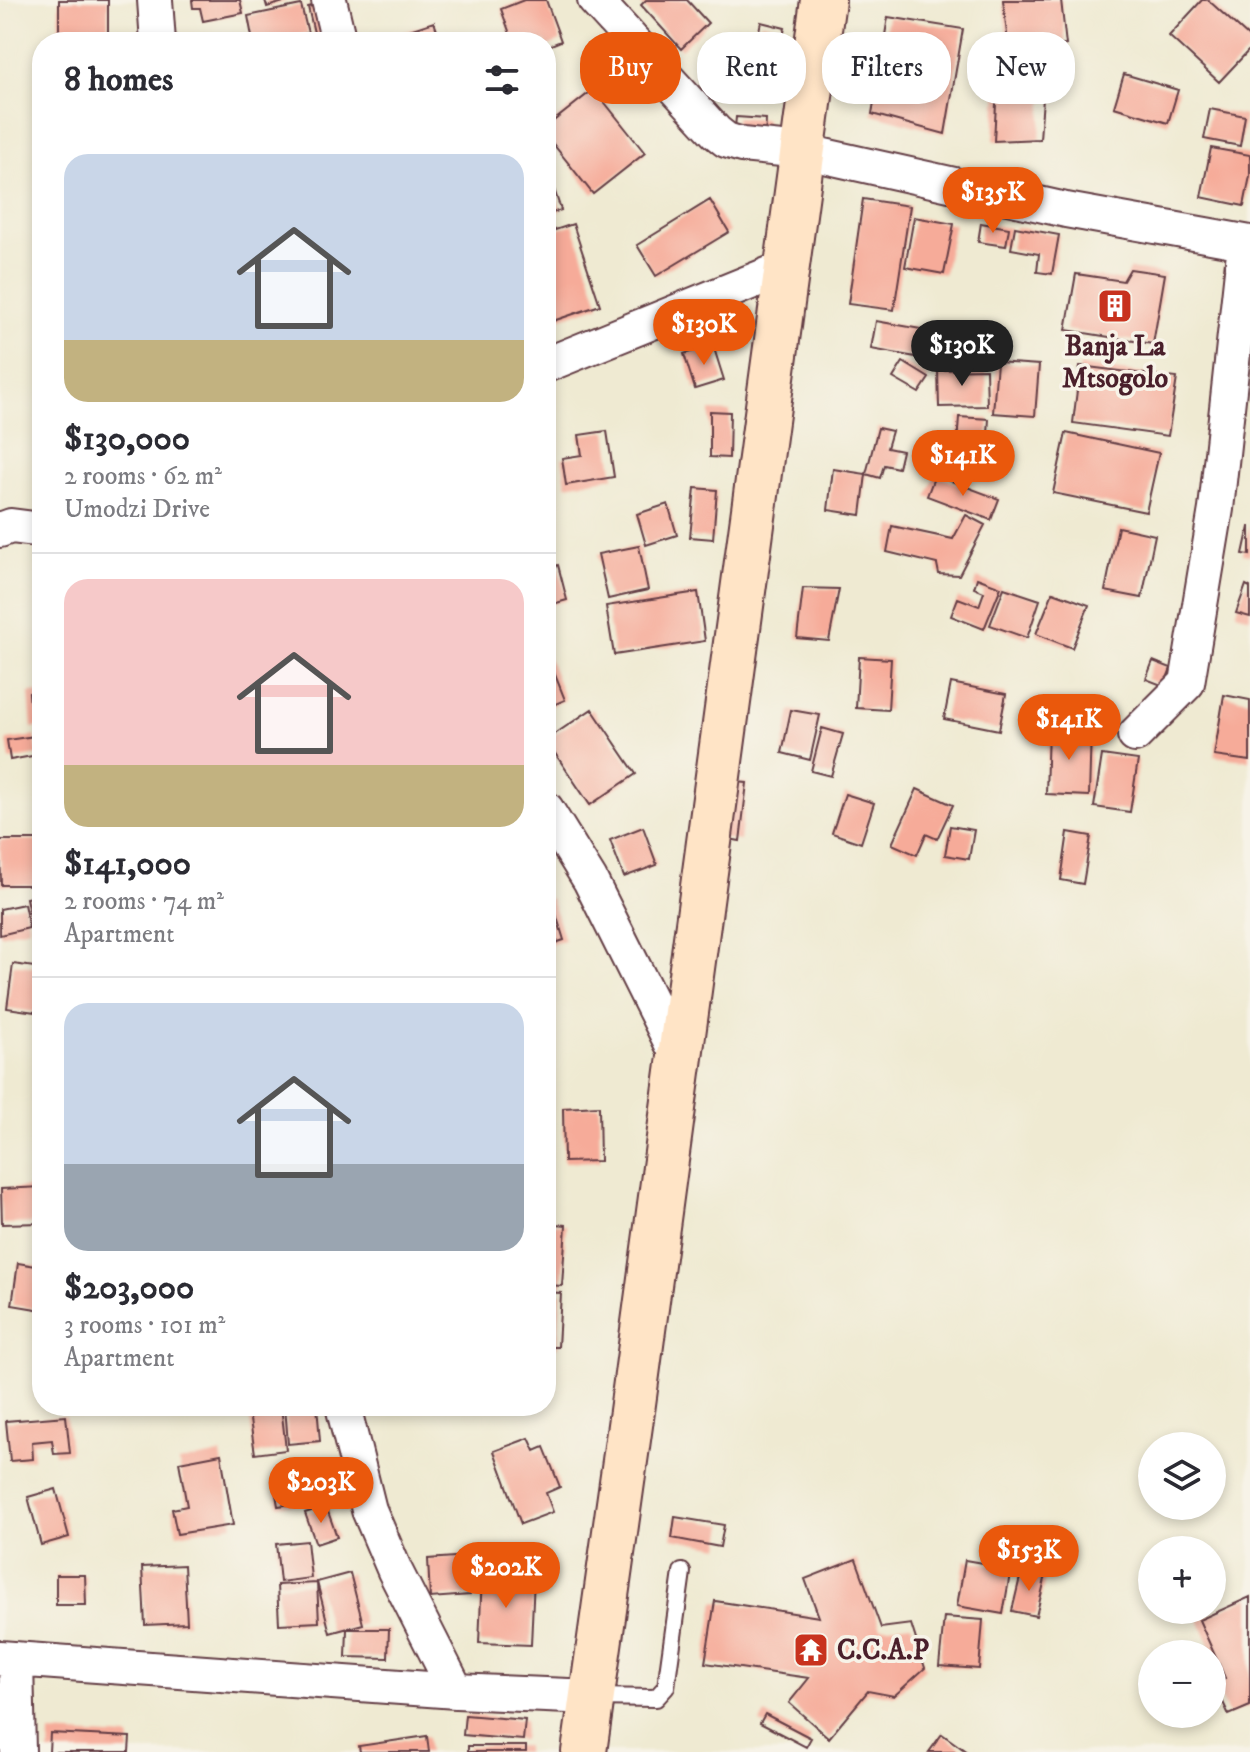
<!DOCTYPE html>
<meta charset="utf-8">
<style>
:root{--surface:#fff;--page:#f2f2f3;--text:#2b2b33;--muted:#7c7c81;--line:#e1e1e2;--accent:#ea580c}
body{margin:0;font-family:"IM FELL DW Pica",serif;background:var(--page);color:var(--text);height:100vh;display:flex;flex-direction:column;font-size:30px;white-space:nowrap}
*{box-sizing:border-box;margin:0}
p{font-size:26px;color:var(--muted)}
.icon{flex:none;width:44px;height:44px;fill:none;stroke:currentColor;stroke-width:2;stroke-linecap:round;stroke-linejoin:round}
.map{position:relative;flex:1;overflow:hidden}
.details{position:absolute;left:32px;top:32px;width:524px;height:1384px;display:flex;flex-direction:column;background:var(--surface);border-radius:32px;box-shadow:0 4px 12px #0003}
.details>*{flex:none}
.guide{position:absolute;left:580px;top:32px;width:550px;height:72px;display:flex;gap:16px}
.fabs{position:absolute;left:1138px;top:1432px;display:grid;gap:16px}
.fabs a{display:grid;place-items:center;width:88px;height:88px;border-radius:50%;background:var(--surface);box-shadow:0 4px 12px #0003;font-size:40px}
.price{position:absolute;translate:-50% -68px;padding:0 18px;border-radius:28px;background:var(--accent);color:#fff;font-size:26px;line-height:52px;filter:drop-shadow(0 2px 4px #0008)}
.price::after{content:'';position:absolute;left:50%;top:48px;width:24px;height:18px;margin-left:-12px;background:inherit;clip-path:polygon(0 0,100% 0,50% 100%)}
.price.active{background:#222;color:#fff}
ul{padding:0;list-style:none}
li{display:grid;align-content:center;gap:16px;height:424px;padding:0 32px}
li+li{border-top:2px solid var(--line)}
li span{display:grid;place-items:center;height:248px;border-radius:24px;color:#555}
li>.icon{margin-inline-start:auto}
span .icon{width:144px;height:144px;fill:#fffc;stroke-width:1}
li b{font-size:34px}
h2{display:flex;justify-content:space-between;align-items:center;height:96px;padding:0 32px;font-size:34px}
.chip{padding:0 28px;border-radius:32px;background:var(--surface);box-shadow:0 4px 12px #0003;font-size:28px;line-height:72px}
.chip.active{background:var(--accent);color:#fff}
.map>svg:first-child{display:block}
</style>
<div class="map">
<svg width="1250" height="1752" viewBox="0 0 1250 1752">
<rect width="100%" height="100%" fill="#f7f3e8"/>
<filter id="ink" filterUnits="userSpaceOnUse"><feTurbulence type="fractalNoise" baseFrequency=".0125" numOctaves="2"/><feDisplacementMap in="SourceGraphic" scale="16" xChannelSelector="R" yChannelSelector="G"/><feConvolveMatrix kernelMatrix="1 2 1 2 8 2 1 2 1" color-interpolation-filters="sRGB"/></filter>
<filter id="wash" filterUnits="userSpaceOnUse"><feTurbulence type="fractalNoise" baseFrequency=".006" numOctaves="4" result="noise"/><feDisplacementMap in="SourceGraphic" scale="32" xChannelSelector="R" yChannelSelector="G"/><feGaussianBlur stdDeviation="1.8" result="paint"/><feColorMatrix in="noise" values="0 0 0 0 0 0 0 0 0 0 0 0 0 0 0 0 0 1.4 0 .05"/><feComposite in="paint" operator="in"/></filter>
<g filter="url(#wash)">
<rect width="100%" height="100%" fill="#efead2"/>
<g id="blocks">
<!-- building -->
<path fill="#f6ab99" d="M59,0H108V41H59Z
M192,0H240L243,13L203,21L200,8H193Z
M265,0H287V1L267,7Z
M524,0H546L561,41L546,47V42H513L501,9Z
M646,0H687L708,23L681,49L641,5Z
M1003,0H1061L1066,45L1009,51Z
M1202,0H1208L1250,38V49L1219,82L1169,36Z
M325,3L332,32L315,37L308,7Z
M301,5L308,33L269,42H253L248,16Z
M888,17L963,29L945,134L872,114Z
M434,22L441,42H393L391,36Z
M761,22L785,28L779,53L755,47Z
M998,67L1045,71L1040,139L994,141Z
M1124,74L1178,90L1168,123L1114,107Z
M594,89L645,153L593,194L546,135V127Z
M1210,109L1245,116L1240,146L1204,139Z
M736,117L766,119L765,140L734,138Z
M1211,148L1250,155V176L1244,206L1201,197Z
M550,177L561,210L546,215V178Z
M863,199L910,206L894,310L848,304Z
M710,200L729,232L656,276L637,245Z
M914,217L954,224L944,274L905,267Z
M981,223L1009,228L1006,246L978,242Z
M573,224L600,305L547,323L546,233Z
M1015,227L1059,235L1052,274L1037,272L1039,254L1011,249Z
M1130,269L1165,274L1153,344L1066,330L1076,274L1123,281Z
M714,315L722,337L690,348L682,326Z
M876,321L932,331L927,359L871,349Z
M713,345L724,380L695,389L684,354Z
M903,362L929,378L919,393L893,378Z
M997,362L1039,365L1035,416L993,413Z
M1080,366L1177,378L1168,436L1073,423Z
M986,369L987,406L939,407L938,370Z
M710,411L730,412L729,458L710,457Z
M959,417L989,419L987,447L957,445Z
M878,428L892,431L887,448L902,451L898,468L884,465L880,478L866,474Z
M607,431L614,477L566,485L562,458L582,455L579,435Z
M1066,433L1159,453L1146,512L1053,493Z
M833,469L866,474L861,515L828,510Z
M935,475L999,499L991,520L927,496Z
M695,488L717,490L713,539L690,537Z
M668,504L677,535L646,545L637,514Z
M966,515L985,525L959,575L939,574L937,564L887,552L892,526L953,539Z
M1118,527L1155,535L1142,598L1105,591Z
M1249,527H1250V555L1243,554Z
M639,546L648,590L608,599L598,554Z
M558,565L567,600L546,606V569Z
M977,578L1001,587L984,629L951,616L958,598L979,606L984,592L974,588Z
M1246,585L1250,587V617L1236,613Z
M803,588L839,589L829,641L797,638Z
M1004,588L1040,600L1027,638L990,625Z
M698,592L705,641L614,655L606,606Z
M1053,592L1089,605L1072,648L1036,634Z
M546,652L565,700L546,708Z
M859,657L891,659L888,710L856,708Z
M1153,661L1171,668L1164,686L1146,679Z
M951,683L1006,694L999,730L944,719Z
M42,692V727L32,728L29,693Z
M1224,695L1250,700V761L1214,756Z
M592,709L636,774L590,805L546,740Z
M791,710L820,715L810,760L782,753Z
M822,728L843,734L831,776L811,771Z
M1048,729L1091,730L1089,796L1046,794Z
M35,736L38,755L10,760L7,740Z
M1102,755L1138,760L1130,812L1094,807Z
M725,781L747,783L740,841L718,837Z
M917,789L953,805L937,839L926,834L917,855L892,844Z
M845,794L874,803L861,843L832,833Z
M950,826L974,830L969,859L945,855Z
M643,827L657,865L624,877L610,840Z
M1068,832L1091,836L1083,884L1061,880Z
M0,840H42V885H1Z
M42,895V929L33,931L26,898Z
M551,898L564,940L546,946V900Z
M24,904L29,928L0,935V909Z
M13,964L42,968V1013L7,1008Z
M599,1106L600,1161L564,1162L563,1108Z
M42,1187V1223L2,1224L1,1189Z
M546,1223L566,1225L562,1286L546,1285Z
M18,1263L42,1267V1310L12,1305Z
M546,1292L561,1293L558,1347H546Z
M248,1406H281L286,1450L255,1454Z
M285,1406H317L320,1441L288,1444Z
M66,1416L70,1453L54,1454L52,1440L32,1442L33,1459L10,1461L6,1421Z
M529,1438L535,1451L544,1447L560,1487L546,1493L553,1512L521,1524L494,1451Z
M221,1454L233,1525L177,1534L172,1509L187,1506L179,1462Z
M309,1477L313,1501L278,1506L274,1482Z
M56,1489L69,1537L41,1545L28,1497Z
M326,1506L337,1537L316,1544L305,1513Z
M675,1517L724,1525L720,1547L672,1538Z
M307,1541L311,1578L280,1582L276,1544Z
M468,1556L470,1595L430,1598L428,1559Z
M856,1559L881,1628L911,1624L925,1668L894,1696L868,1691L829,1738L789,1703L809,1678L705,1663L715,1601L819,1617L805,1579Z
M965,1560L1011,1568L1003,1614L957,1606Z
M184,1565L187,1623L145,1625L142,1567Z
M1022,1569L1046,1575L1036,1616L1012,1611Z
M350,1573L363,1624L330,1633L317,1582Z
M56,1575H85L86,1605H56Z
M482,1575L534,1577L531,1645L479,1643Z
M317,1583L319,1622L279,1624L277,1585Z
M1250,1597V1706L1229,1715L1214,1683L1225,1678L1199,1620Z
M944,1617L983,1620L979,1669L939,1666Z
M347,1629H389L388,1658L346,1657Z
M765,1714L811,1738L806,1747L760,1723Z
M465,1715L525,1720L523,1740L463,1735Z
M50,1733L130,1737L129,1752H49Z
M942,1734L967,1752H929Z
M427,1736L429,1752H360L359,1746Z
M468,1746H526V1752H468Z"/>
</g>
</g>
<g filter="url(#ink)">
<use href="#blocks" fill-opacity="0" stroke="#633d44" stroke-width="2"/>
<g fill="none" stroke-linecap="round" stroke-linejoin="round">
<defs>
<path id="lane" d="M593,1697L656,1698L666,1687L682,1572"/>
<path id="street" d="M155,0L158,42
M329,0L339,42
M595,0L716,132L726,140L742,145L802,151L1066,210L1250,243
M546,365L785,268
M0,530L11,526L42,530
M1135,735L1187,683L1216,509L1245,243
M546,809L590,880L680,1060
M343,1406L369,1510L395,1571L456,1691
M0,1658L456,1691L592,1697
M16,1660L18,1752"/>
<path id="secondary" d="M584,1752L633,1404L823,0"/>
</defs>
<!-- lane casing -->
<use href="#lane" stroke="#633d44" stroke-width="20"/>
<!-- street casing -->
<use href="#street" stroke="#633d44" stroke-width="38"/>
<!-- secondary casing -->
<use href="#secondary" stroke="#633d44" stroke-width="48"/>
<!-- lane -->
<use href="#lane" stroke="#fff" stroke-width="16"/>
<!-- street -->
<use href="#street" stroke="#fff" stroke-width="34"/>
<!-- secondary -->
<use href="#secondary" stroke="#ffe4c6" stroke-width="44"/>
</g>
</g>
<!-- icons -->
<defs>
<symbol id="building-square" viewBox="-11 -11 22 22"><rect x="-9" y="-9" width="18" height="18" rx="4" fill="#c8321e" stroke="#f7f3e8"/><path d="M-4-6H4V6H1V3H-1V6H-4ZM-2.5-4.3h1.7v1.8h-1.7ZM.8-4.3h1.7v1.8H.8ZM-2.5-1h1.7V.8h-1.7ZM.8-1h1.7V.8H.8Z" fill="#fff"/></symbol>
<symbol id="temple-square" viewBox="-11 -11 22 22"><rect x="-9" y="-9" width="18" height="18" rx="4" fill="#c8321e" stroke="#f7f3e8"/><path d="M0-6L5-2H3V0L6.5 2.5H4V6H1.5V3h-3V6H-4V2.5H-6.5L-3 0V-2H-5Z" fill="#fff"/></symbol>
</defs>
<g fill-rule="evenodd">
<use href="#building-square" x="1095" y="286" width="40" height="40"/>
<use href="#temple-square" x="791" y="1630" width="40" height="40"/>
</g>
<g text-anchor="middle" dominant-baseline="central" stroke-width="7" stroke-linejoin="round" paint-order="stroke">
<!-- poi labels -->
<g font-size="28" font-weight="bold" fill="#4a1f2b" stroke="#f7f3e8">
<text x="1115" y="346">Banja La<tspan x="1115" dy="32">Mtsogolo</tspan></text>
<text x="837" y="1650" text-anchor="start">C.C.A.P</text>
</g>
</g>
</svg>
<div class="fabs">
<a><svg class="icon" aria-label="layers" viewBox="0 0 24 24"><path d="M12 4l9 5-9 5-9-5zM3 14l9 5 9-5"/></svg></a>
<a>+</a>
<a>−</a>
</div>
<b class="price" style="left:993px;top:235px">$135K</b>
<b class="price" style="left:704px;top:367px">$130K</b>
<b class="price active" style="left:962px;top:388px">$130K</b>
<b class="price" style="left:963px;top:498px">$141K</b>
<b class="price" style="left:1069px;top:762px">$141K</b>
<b class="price" style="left:321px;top:1525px">$203K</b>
<b class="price" style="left:1029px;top:1593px">$153K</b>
<b class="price" style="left:506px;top:1610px">$202K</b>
<div class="guide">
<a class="chip active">Buy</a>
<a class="chip">Rent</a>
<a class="chip">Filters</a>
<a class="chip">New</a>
</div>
<section class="details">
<h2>8 homes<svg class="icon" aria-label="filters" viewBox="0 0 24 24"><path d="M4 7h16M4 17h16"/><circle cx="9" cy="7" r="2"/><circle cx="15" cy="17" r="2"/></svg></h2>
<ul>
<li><span style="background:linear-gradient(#c9d6e8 75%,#c2b280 0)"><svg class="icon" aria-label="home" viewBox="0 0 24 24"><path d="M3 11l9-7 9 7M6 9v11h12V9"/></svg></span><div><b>$130,000</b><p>2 rooms · 62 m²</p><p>Umodzi Drive</p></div></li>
<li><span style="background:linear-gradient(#f6c9c9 75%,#c2b280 0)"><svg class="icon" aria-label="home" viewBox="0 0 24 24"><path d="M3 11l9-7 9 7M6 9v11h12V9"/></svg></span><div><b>$141,000</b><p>2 rooms · 74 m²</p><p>Apartment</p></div></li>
<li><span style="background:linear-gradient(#c9d6e8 65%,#9aa5b1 0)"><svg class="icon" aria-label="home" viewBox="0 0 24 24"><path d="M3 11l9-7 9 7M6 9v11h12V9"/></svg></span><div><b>$203,000</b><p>3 rooms · 101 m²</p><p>Apartment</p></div></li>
</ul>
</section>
</div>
